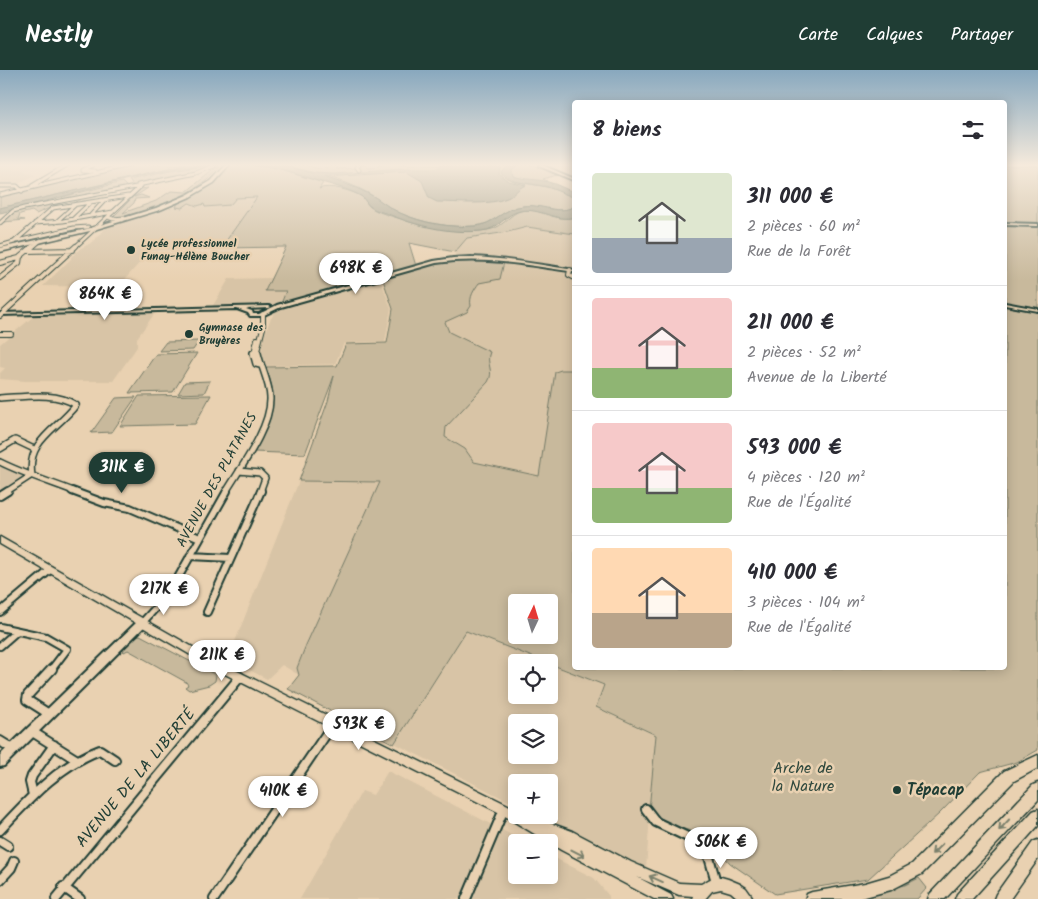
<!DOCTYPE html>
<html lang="fr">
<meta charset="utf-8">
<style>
:root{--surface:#fff;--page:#f2f2f3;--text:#2b2b33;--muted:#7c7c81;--line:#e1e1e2;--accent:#1f3d34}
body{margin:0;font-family:Kalam,sans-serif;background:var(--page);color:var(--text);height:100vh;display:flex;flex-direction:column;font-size:19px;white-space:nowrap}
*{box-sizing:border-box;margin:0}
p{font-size:16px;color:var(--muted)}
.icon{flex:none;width:28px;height:28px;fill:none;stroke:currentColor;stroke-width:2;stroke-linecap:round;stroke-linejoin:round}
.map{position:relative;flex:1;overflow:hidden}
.sheet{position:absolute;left:572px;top:30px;width:435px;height:570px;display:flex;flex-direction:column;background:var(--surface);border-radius:5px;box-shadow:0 2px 12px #0003}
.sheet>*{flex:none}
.needle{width:32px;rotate:4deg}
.fabs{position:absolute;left:508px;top:524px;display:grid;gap:10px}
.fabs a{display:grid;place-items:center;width:50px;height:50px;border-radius:5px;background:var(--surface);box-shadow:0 2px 12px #0003;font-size:25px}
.price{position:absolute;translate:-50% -42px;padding:0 11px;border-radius:18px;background:#fff;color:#222;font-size:16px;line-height:32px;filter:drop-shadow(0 1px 2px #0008)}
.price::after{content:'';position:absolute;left:50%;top:30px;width:15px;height:11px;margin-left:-8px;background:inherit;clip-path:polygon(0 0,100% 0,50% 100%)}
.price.on{background:var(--accent);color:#fff}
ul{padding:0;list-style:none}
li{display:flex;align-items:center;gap:15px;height:125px;padding:0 20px}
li+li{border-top:1px solid var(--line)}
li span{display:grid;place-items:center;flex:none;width:140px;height:100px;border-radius:5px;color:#555}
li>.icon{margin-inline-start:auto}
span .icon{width:60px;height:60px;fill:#fffc;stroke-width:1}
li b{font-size:21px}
h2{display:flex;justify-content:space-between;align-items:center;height:60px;padding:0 20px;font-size:21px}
header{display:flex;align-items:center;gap:30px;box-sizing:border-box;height:70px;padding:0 25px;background:var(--accent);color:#fff}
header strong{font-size:24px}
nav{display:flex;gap:28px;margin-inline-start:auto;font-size:18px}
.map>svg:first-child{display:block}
</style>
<header>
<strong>Nestly</strong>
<nav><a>Carte</a><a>Calques</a><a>Partager</a></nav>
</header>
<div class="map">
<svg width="1038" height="829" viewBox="0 0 1038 829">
<rect width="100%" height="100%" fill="#e9d1b1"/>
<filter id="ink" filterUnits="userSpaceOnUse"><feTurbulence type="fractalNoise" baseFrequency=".02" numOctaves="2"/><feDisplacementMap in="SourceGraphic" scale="10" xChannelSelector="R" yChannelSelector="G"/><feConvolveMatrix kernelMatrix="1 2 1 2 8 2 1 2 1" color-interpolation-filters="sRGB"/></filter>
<g filter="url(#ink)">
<!-- built -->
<path fill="#d8c4a6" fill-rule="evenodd" d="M0,100H23L26,103L35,105L16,115H0Z
M257,127L221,178L150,181L103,234L92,235L108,217L43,216L71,189V187L81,178L91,173L108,156L149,144L178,133L176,137L186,134L197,136L204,134L205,137L236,128Z
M526,157L575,163V300H561L548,355L542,400L513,474L466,561L547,592H516V625H549V593L604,615L596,637L656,665L646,799L537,745H549V712H516V735L288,619L299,605L282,595L267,609L228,589L299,411L380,412L329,325L346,274L387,273L393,239L382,207L429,194L455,190V182L467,168L508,163ZM516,652H549V685H516Z
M272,208L266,221H286L281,234L212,237L229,209Z
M381,210L391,239L385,272L344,273L335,294L266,296L260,278L270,250L278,238Z
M155,243L137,268V277L113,311H26L0,309V303L5,298L0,297V274L34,246Z
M0,392L25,406L0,422Z
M388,701L525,772H516V805H549V785L594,808L609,826V829H300L362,721L373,725Z"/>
<!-- green -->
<path fill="#c8b99c" stroke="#747b68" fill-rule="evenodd" d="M134,95H186L0,138V126Z
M214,95L196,103L133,116L129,110L170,101Z
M230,95C263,93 292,103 323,113L319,119C328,114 354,121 362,127C366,130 366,133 369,136C375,142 392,146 401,149C420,157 476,166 495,158C507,153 512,140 527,140C544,140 558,152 575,147V164L527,157L508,162L467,168L455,182L409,173L416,196L281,234L286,221H265L286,177L221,178L257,127L236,128L230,135L205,137L204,134L197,136L189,133L182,138L176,137L178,133C197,122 218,114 230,95Z
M281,95H306L319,99L338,95H340L336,99L358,98L361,95H366L368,98L378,97V95H507L501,102C513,114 526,113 542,116C552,118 562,122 572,126L575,128V136C559,146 541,134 523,136C503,138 494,155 475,156C450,158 423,153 400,143C388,138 379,129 368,123C345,110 307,100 281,95Z
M512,95H533L557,105L543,109L547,111C538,114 517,110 511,103L514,96Z
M1005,95H1038V680L1017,692L980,702L940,743L868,809L775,824L730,793L714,775L691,761L671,755L649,740L656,665L596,637L604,615L466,561L394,674L288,619L299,605L297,598L306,575L380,412L299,411L328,331L334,306L305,384L254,382C271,350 281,332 265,297L337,296L346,274L387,273L393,239L382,207C428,194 456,188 504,192L500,209L479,213C474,220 469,227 471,236L467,242L445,252L449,262L490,282C485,293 495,301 488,312L446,357L445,367L465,379L474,392L539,406L555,302L561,300H575V598H1005ZM516,532H549V565H516Z
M217,97H220C197,126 152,138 118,148L113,147L141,119L148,118L134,127L141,125L149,128L135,129L134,133L123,143L156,131L171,121L186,122Z
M122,112L127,117L65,131L36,144L32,141L20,144L18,149L25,150L3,152L14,142L64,130L62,127Z
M199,271L193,280L159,281L166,272Z
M197,283L173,322L129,323L156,284Z
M210,311L204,323L178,324L185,312Z
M211,325L195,354L120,356L139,326Z
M136,327L112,362L91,363L116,328Z
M140,565L216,605L215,611L209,615L189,620L185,617L188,615L186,612L128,580L124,582L123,581C124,574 133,566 140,565Z
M919,808L927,818L917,829H846L905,815Z"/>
<!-- water -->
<path fill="#999780" stroke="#687362" d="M186,95H281L312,103L335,104L404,99H436L440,95H495L487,97H500L499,104L508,111L526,115C517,118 515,125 507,128C489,136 457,132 437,132L429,128L422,111L407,102L324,107C339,112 354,116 367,123C379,128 388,138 400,143C422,153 450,158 475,156C494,155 503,138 523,136C541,133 559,146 575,136V147C556,153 540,137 520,141C505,144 499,160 481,161C449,164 417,156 388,144C383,142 375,141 371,137C367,135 365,129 361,126C348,119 332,115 318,111C301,106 285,100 267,97C177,85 87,123 0,143V138Z
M507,95H518L511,100L513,106C525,110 538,109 548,112C558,114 566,120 575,122V128L548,117L514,111L504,106L501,102Z"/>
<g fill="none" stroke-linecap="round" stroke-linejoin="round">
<defs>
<path id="minor-far4" d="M93,95L83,100L95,101
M359,95L357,97L359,100
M138,115L196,103L214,96
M0,116H17L22,121
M32,116L67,95
M0,125L130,95
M91,145L105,130
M108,147L113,149L124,148
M73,149L91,132
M56,152L76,134
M0,153L13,141L24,138L141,116
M35,153L63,151L113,142
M17,171L74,158L88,157
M0,176L14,172L53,138L128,126
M32,178L41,170
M74,178L141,116"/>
<path id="minor-far3" d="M27,181L73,180
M0,193L19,188
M570,200L569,205L575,208
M0,208L19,193L20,187L33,176
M0,246L76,176
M0,264H11
M254,284L257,269
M258,284L257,281L263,258V244"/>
<path id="minor-far2" d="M253,283L256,294L260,295
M0,328C23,327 56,321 76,335C58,359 26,371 32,405
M0,379L15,370L34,379
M0,392C24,404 50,412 76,422
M239,401L260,403L265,408L260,422
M6,422L32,405
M226,422C241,397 271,357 270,328C270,314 261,297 258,283"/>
<path id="minor-far1" d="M72,421L104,433L130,438L200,468
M0,426L8,421
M190,486L231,488
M0,542L50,500
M207,542L261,421
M141,554L170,522L227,421
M0,557L46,567L67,579L51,600
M0,576L16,562"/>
<path id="minor" d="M49,644L27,630L28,625L52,599
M31,661L77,690
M0,671L13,679
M33,725L30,712L32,706L54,675
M646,739L656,752L696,771L709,787L716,812
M0,760C29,729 59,695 100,680L115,690
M0,771L8,776
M0,810L11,798L14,791
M63,817L80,829
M56,829L240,607
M214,829L333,654
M466,829L504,739"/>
<path id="tertiary" d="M539,95H542L575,109V111L539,96Z
M1005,153L1038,154V156L1005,155Z
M471,187C506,188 540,195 575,200V202C527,195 485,186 436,193L281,237L262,246H250L248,243L237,239L0,245V243L269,236L271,237L269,238L246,239L252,241L253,244H259L277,235L434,191L453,188Z
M1005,233L1038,239V241L1005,235Z
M141,550L144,551L145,554L144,557L4,696L0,697V685L138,551Z"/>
<path id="secondary" d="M0,467L219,592L508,735L516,740V745H525L532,750L536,748L572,761L631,792L679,813L701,814L714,807H721L728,809L740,814L746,818L751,825L753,829H739L731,822L721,819L712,821L705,829H692L693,826L679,825L637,807L671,825L673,829H654L561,780L500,743L213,598L0,474Z"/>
<path id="primary" d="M226,95H230L214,113L190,127L160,140L90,161L0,182V178L87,159L156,138L187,125L211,111Z"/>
<path id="trunk" d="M1038,685V698L1014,711L922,804L891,820L865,827L855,829H805L807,824L812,822L865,813L889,806L912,794L1004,701Z
M1038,713V730L945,829H928L930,824L1033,715Z
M1038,739V756L972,829H955L957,824L1033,741Z
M1038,770V789L1010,829H994L996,824L1033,772Z"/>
</defs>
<!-- minor-far4 casing -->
<use href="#minor-far4" stroke="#1f3d34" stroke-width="5"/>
<!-- minor-far3 casing -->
<use href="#minor-far3" stroke="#1f3d34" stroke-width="6"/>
<!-- minor-far2 casing -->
<use href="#minor-far2" stroke="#1f3d34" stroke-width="8"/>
<!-- minor-far1 casing -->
<use href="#minor-far1" stroke="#1f3d34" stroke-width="10"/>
<!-- minor casing -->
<use href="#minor" stroke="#1f3d34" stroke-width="12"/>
<!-- tertiary casing -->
<use href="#tertiary" stroke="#1f3d34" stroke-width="4"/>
<!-- secondary casing -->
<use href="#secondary" stroke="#1f3d34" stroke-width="3"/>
<!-- primary casing -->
<use href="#primary" stroke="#1f3d34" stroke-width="3"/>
<!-- trunk casing -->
<use href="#trunk" stroke="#1f3d34" stroke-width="3"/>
<!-- minor-far4 -->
<use href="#minor-far4" stroke="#e9d1b1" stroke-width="3"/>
<!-- minor-far3 -->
<use href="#minor-far3" stroke="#e9d1b1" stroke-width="4"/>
<!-- minor-far2 -->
<use href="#minor-far2" stroke="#e9d1b1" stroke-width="5"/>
<!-- minor-far1 -->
<use href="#minor-far1" stroke="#e9d1b1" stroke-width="6"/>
<!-- minor -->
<use href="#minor" stroke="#e9d1b1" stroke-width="8"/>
<!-- tertiary -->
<use href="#tertiary" fill="#e9d1b1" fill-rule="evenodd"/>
<!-- secondary -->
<use href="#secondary" fill="#e9d1b1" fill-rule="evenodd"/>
<!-- primary -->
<use href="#primary" fill="#e9d1b1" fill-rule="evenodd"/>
<!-- trunk -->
<use href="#trunk" fill="#e9d1b1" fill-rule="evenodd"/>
</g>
<!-- one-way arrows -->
<defs><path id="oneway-shaft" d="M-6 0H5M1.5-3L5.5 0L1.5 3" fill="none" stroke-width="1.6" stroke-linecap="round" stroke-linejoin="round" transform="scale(1.25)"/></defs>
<g stroke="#7a806c">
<use href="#oneway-shaft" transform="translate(1004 755) rotate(133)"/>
<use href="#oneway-shaft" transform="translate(937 779) rotate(135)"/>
<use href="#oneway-shaft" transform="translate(578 783) rotate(27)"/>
<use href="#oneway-shaft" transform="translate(656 809) rotate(-156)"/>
</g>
</g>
<!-- sky -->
<linearGradient id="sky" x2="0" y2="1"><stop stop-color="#88a8be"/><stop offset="0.45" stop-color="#f5eadc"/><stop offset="1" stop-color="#f5eadc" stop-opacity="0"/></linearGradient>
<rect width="1038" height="211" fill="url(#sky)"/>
<!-- markers -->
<g fill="#1f3d34" stroke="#e9d1b1" stroke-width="2">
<circle cx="131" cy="180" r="5"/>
<circle cx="189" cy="264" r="5"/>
<circle cx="897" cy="720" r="5"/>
</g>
<g text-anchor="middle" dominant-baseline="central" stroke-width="5" stroke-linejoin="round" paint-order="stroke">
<!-- far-poi labels -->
<g font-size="11" font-weight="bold" fill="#1f3d34" stroke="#e9d1b1" text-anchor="start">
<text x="141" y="174">Lycée professionnel<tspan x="141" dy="13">Funay-Hélène Boucher</tspan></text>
<text x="199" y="258">Gymnase des<tspan x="199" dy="13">Bruyères</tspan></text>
</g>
<!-- street labels -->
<g font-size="14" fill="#1f3d34" stroke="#e9d1b1">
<text transform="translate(217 410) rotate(-61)">AVENUE DES PLATANES</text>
</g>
<!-- near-park labels -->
<g font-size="16" fill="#30493e" stroke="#e9d1b1">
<text x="803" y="698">Arche de<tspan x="803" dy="18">la Nature</tspan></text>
</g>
<!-- near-street labels -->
<g font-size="16" fill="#1f3d34" stroke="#e9d1b1">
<text transform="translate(136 708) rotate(-50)">AVENUE DE LA LIBERTÉ</text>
</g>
<!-- near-poi labels -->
<g font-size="16" font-weight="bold" fill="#1f3d34" stroke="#e9d1b1" text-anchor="start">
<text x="907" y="720">Tépacap</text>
</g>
</g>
</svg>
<div class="fabs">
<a><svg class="needle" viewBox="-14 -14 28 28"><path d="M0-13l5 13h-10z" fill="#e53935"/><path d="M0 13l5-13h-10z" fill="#7c7c81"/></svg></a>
<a><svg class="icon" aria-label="locate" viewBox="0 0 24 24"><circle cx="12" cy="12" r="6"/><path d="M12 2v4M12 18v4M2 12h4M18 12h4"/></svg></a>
<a><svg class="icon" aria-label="layers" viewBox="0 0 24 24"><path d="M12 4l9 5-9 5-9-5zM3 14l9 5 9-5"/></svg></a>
<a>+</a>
<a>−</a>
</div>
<b class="price" style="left:356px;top:225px">698K €</b>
<b class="price" style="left:105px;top:251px">864K €</b>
<b class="price on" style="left:122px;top:424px">311K €</b>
<b class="price" style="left:164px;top:546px">217K €</b>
<b class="price" style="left:222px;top:612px">211K €</b>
<b class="price" style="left:359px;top:681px">593K €</b>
<b class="price" style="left:283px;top:748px">410K €</b>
<b class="price" style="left:721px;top:799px">506K €</b>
<section class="sheet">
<h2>8 biens<svg class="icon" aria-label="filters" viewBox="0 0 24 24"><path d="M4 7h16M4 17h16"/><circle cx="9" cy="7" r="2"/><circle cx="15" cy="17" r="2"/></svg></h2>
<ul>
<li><span style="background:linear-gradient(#dfe7d0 65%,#9aa5b1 0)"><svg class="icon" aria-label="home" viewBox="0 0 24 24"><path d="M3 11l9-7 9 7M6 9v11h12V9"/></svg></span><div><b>311 000 €</b><p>2 pièces · 60 m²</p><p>Rue de la Forêt</p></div></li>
<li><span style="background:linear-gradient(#f6c9c9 70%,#8fb573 0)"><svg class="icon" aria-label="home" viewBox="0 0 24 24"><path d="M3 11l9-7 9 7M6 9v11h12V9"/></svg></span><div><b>211 000 €</b><p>2 pièces · 52 m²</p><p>Avenue de la Liberté</p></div></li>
<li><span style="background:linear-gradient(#f6c9c9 65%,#8fb573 0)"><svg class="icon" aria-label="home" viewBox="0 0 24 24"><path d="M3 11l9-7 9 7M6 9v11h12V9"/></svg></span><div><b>593 000 €</b><p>4 pièces · 120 m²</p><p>Rue de l'Égalité</p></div></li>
<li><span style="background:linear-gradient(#ffd9b3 65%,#b9a48a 0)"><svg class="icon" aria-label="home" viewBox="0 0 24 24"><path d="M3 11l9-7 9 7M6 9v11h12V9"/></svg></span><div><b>410 000 €</b><p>3 pièces · 104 m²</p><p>Rue de l'Égalité</p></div></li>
</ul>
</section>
</div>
